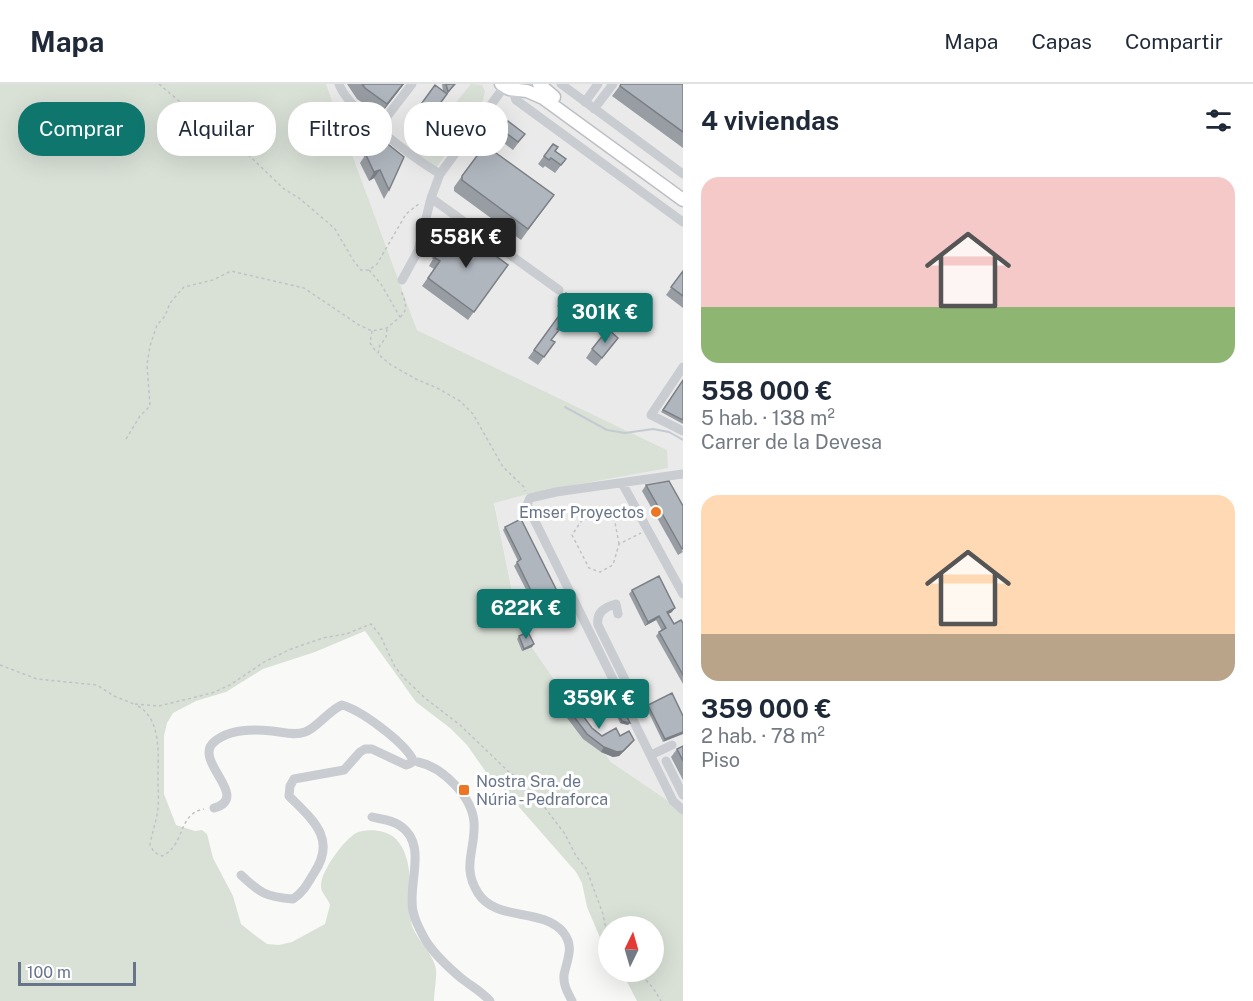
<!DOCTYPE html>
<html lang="es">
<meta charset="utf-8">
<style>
:root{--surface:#fff;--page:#f6f6f7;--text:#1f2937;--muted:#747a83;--line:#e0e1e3;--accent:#0f766e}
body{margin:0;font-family:"Public Sans",sans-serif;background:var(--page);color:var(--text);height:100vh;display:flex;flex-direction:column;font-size:22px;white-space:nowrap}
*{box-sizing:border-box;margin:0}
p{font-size:20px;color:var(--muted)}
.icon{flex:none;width:33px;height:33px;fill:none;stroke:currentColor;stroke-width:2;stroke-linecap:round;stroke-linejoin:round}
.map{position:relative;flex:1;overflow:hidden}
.sheet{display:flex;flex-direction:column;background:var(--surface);width:570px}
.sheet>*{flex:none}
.banner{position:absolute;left:18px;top:18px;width:570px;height:54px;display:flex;gap:12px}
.needle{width:39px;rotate:5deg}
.buttons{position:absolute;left:598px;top:832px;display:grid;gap:12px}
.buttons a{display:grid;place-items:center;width:66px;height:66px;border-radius:50%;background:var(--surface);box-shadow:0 6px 24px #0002;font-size:30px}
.scale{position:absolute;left:18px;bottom:15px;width:118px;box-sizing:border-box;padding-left:6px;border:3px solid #677489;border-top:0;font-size:16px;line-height:21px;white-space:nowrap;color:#677489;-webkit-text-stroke:4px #fff;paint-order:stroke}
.price{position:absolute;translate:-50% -51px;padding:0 14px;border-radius:6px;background:var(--accent);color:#fff;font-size:20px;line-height:39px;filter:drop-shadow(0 2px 3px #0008)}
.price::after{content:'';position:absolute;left:50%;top:36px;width:18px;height:14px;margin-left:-9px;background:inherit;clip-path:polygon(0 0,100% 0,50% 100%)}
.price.on{background:#222;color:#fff}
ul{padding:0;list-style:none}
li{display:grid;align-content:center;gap:12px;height:318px;padding:0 18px}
li span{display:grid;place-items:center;height:186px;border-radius:18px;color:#555}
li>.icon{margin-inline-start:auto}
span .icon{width:108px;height:108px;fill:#fffc;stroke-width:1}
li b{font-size:26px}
h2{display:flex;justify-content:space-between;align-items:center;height:72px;padding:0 18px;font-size:26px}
.chip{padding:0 21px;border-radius:24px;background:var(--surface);box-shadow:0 6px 24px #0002;font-size:21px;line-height:54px}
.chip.on{background:var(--accent);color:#fff}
header{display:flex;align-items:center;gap:36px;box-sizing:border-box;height:84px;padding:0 30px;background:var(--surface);border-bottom:2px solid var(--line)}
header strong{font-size:28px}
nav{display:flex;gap:33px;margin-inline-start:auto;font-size:21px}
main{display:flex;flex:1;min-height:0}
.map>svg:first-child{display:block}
</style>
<header>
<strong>Mapa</strong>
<nav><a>Mapa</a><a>Capas</a><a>Compartir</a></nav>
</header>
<main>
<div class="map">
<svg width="683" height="917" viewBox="0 0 683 917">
<rect width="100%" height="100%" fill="#f9f9f7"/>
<!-- built -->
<path fill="#eaeaea" d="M326,0H683V727L611,678L520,546L494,418L536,408L667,366L417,246Z"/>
<!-- green -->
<path fill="#d9e1d7" d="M0,0H326L417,246L667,366L668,384L536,408L494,419L520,546L611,678L683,727V917H637L622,888H654V843H609V869L601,856L587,823L582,799L576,788L505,707L488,691L467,661L450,644L416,618L365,547L315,568L263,585L226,608L196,617L173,629L167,639L164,652V710L176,741L195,747L202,746L207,750L213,774L233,812L241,840L256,852L267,860L279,861L292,858L325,840L330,821C328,814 320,808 321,801C321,787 344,756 356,749C367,744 386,746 395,754C416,775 408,811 411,837C413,853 433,868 436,885C437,894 434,907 434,917H0Z
M471,0L482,1L485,7L482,19L453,22Z
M481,21L464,44L446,31L451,24Z
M445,33L463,46L436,84L417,71Z"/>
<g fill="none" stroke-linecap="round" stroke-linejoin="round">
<!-- stream -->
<path stroke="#c3cbd1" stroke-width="2" d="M565,323L607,346L625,349L653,345L669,348L683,356"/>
<defs>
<path id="major" d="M501,0L509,5L527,7L543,14L683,116
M539,0L554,13"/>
</defs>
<!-- major casing -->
<use href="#major" stroke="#bcbfc4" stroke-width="15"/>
<!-- path -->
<path stroke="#c0c2c5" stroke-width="1.5" stroke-dasharray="3 3" stroke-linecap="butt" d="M159,0L206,40L236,59L284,105L299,114L326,137L335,145L353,176L361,186H369L377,180L406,130L420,119
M448,23L482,20
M442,30L464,45
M400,233C410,225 404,216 401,206
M387,245L386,254L380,261L378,270L391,281L416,295L437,304L460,317L473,330L503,383L524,403L525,407
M372,247L370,259L377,269
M126,355L140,332L150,322L147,281L150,262L157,241L165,232L170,219L184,203L213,196L231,187L304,204L359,241L372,247L387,244L400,233L381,200L369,186
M619,460L614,433L601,431L582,436L572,451L589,484L600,488L613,481L619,460L641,449
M0,581L37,595L97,601L114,612L134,620
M135,620L159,622L212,609L230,601L264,578L291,565L323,554L346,550L371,540L380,551L395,583L405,595L425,614L460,641L510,689L532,703L542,720L565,750L576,772L586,784L603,830L609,862
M138,622C162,636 158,672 158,696C158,705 159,715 158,724C157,736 152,748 150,761L154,768L162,772C186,761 177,730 204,725
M630,888C646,892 653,903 661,917"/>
<!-- minor -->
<path stroke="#c9ccd0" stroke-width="9" d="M339,0C348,26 415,75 440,90
M561,0L683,90
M512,6L516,16L683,138
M585,18L598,0
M594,25L613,0
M378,44L412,0
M431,114L559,206
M402,196L418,167L431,114L440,90L504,3
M683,283L651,331L683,347
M683,390L556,408L530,414L527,421L673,717L683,726
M622,399L683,510
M618,530L616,520C604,523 596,529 598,541L629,604
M651,671L672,661
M666,677L683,711
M418,678C443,683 472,713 474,738C476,766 461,782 478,809C496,838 541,823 563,848C575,863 567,875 564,891C563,901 568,909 572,917
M214,724C252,713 192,677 214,658C229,645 254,645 272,647C283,648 294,652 305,648C317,644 328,627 342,621C361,626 402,657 412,674
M372,733C380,735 392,736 399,741C429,760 407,799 413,827C415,838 421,848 426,857C435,871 448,883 461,894C471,902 481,907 490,917
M241,791C260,809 266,813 293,815C303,809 308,799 314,789C337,755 313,736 289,712L290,702L294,695L344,686L360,668L365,665H372L406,681L411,679"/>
<!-- major -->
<use href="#major" stroke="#fff" stroke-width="12"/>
</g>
<!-- wall -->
<path fill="#979da3" d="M347,0H404L380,31L357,15Z
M442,0H455L422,44L410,35L435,1L443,7Z
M621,0H683V64L612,12Z
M360,44L389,106L384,115L374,94L369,97L360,79L364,73L354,52Z
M501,45L525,50L513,66L496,53Z
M553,60L555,67L566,75L555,89L545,82L543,84L538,80Z
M462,92L554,111L521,156L454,107V103Z
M455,142L508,181L468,236L422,202L434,185L429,182L433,175L432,174Z
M683,187V224L666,211Z
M566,209L571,213L562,226L557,222Z
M571,215L577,219L558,245L551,256L555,258L538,281L528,274Z
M611,216L597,234L590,228L595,219Z
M618,254L596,282L586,274L592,265Z
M683,296V340L661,328Z
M646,401L683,468L678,471L642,407Z
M505,443L562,524L541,535L514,482L518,477L503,446Z
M632,506L672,528L668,530L674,540L683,539V600L656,552L659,548L662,547L656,536L645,542L629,510Z
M519,552L534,560L532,563L522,567L517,555Z
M559,613L592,644L602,652H620L634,656L630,661L619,672L613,673L601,668L583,655L555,618Z
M648,621L683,632L663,658L646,623Z
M617,628L628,641L620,639L616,630Z
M683,662V696L671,673L677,665Z"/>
<!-- shaded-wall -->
<path fill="#7b7f85" d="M403,0H404L380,31L387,20Z
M380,86L374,94L369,97L374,88Z
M564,521L562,524L541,535L543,531Z
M675,524L672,528L664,532L667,528Z
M659,532L656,536L645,542L648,538Z
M534,560L532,563L522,567L524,565Z
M622,637L630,639L628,641L620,639Z
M683,648V650L663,658L665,655Z
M634,656L630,661L619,672L613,673L601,668L604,663Z"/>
<!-- building -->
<path fill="#b0b6be" stroke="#7b7f85" stroke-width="1.5" d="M362,0H403L387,20L365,4Z
M446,0H455L448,8Z
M621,0H683V48L620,2Z
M435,1L447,10L428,36L416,27Z
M508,37L525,50L518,58L501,45Z
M365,42L404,73L389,106L380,86L374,88L366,71L371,68L360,44Z
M553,60L558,63L555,67L566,75L561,81L551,74L549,76L544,72Z
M485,61L554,111L528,145L462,96V92Z
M455,142L508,181L474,228L428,194L440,177L435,174L439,167L438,166Z
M683,187V212L671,203Z
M566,209L571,213L568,218L563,214Z
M603,210L611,216L603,226L595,219Z
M571,215L577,219L557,245L559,246L551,256L555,258L544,273L534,266Z
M608,245L618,254L602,274L592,265Z
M683,296V336L663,326Z
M669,397L683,422V465H682L646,401Z
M521,435L564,521L543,531L517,478L521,475L505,443Z
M659,492L675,524L667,528L674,540L681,536L683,539V591L659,548L666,544L659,532L648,538L632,506Z
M528,548L534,560L524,565L519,552Z
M566,609L592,644L602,652L616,644L620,652L629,647L634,656L623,667L617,668L604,663L587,650L559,613Z
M672,609L683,632V648L665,655L648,621Z
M623,625L630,639L622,637L617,628Z
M683,662V677L677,665Z"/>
<!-- markers -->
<g fill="#ec7624" stroke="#fff" stroke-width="2">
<circle cx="656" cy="428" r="6"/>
<rect x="458" y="700" width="12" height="12" rx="3"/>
</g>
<g text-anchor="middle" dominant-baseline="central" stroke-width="6" stroke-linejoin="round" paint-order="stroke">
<!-- poi labels -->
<g font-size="16" fill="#677489" stroke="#fff" text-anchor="end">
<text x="644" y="428">Emser Proyectos</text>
<text x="476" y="697" text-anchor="start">Nostra Sra. de<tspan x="476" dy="18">Núria - Pedraforca</tspan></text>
</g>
</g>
</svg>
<div class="buttons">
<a><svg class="needle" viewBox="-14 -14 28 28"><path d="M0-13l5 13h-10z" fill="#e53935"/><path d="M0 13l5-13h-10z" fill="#747a83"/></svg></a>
</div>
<div class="scale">100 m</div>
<b class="price on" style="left:466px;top:185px">558K €</b>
<b class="price" style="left:605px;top:260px">301K €</b>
<b class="price" style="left:526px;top:556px">622K €</b>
<b class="price" style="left:599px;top:646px">359K €</b>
<div class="banner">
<a class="chip on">Comprar</a>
<a class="chip">Alquilar</a>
<a class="chip">Filtros</a>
<a class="chip">Nuevo</a>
</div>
</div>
<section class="sheet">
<h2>4 viviendas<svg class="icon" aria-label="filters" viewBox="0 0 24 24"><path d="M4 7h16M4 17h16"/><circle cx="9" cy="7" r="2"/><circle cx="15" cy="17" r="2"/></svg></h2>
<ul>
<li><span style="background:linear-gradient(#f6c9c9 70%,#8fb573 0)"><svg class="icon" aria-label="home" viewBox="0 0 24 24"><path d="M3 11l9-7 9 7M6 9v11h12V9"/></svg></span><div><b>558 000 €</b><p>5 hab. · 138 m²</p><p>Carrer de la Devesa</p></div></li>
<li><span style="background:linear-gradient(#ffd9b3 75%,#b9a48a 0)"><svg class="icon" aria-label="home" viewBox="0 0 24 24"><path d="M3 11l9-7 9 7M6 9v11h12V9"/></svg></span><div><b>359 000 €</b><p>2 hab. · 78 m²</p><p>Piso</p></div></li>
</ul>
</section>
</main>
